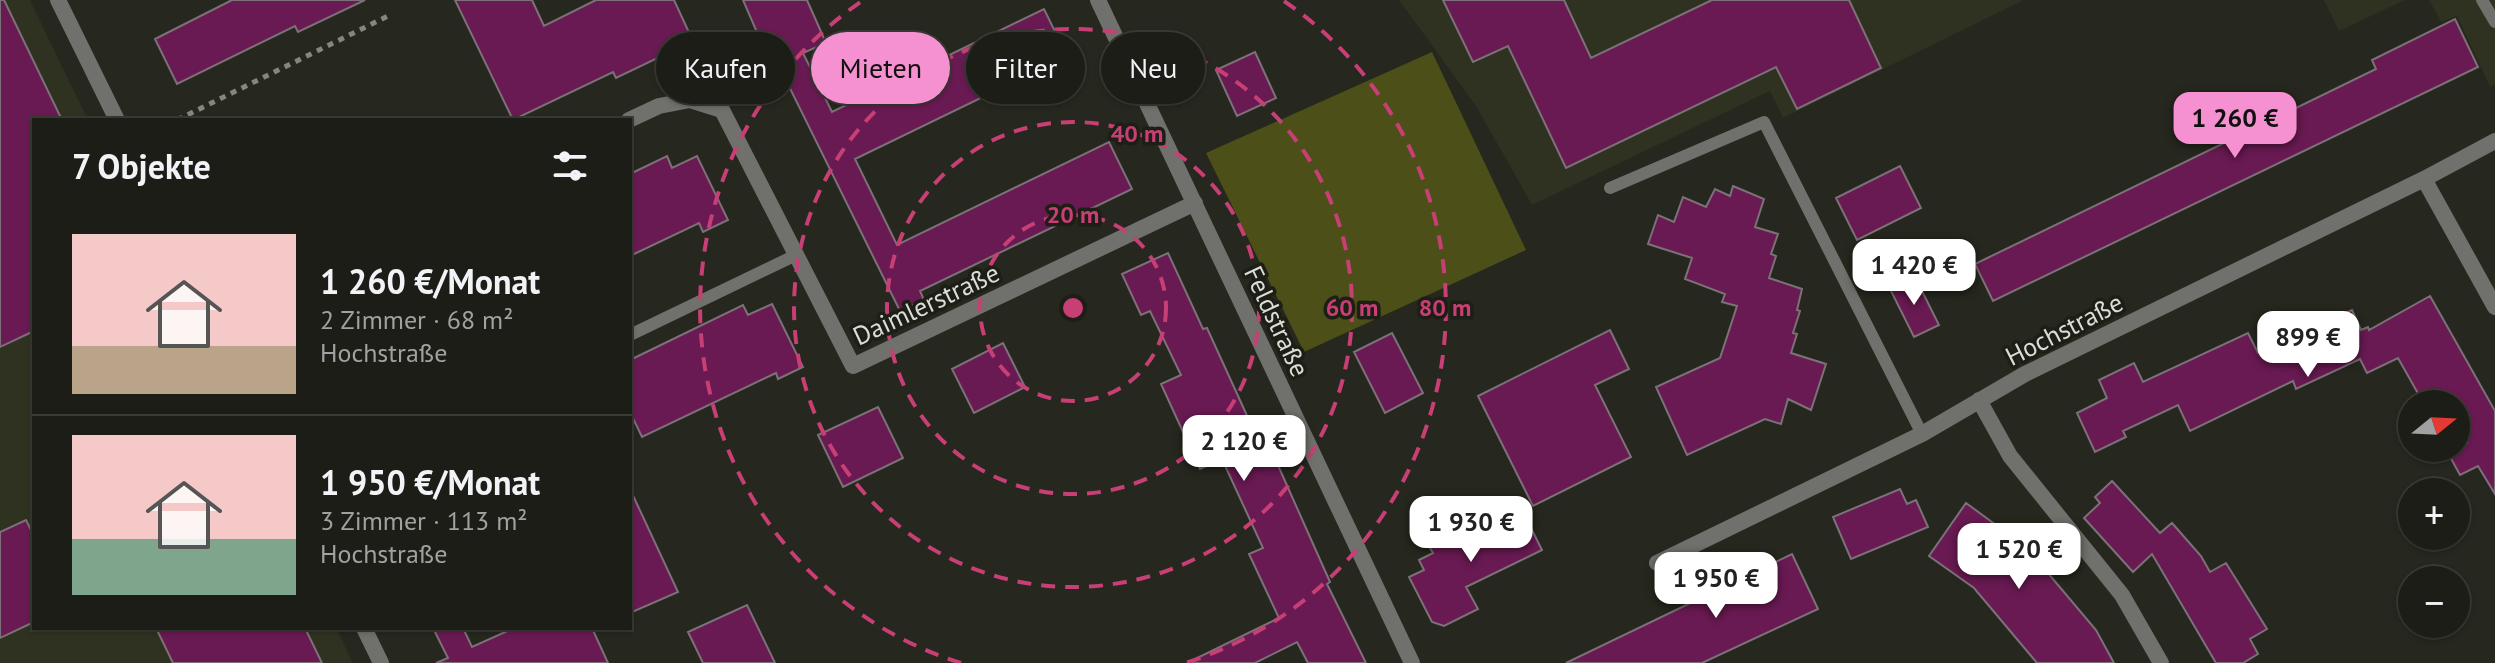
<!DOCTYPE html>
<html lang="de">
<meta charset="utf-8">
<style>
:root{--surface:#1c1d16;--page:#25261f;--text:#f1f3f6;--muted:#a0a2a1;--line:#3a3b35;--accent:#f590d1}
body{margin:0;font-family:"PT Sans",sans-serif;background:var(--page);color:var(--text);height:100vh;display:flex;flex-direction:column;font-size:30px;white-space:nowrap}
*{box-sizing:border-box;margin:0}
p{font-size:26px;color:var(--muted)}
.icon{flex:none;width:44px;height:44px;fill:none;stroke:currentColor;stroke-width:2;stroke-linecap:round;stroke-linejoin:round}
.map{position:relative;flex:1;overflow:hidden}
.drawer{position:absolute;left:32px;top:118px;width:600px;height:512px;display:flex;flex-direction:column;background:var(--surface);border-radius:0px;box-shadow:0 2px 6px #0004,0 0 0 2px var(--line)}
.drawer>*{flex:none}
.guide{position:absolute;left:656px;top:32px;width:760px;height:72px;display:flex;gap:16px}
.needle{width:52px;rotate:72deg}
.controls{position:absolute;left:2398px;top:390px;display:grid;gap:16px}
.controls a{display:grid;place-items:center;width:72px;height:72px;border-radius:50%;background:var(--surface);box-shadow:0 2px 6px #0004,0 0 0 2px var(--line);font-size:40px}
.price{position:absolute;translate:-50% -68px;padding:0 18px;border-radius:16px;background:#fff;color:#222;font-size:26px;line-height:52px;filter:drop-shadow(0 2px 4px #0008)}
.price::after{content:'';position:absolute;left:50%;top:48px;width:24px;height:18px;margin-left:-12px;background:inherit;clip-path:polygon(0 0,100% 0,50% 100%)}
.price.current{background:var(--accent);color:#111}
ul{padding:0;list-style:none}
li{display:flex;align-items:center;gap:24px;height:200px;padding:0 40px}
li+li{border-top:2px solid var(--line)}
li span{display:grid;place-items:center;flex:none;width:224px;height:160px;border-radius:0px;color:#555}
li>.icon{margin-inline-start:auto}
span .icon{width:96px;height:96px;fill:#fffc;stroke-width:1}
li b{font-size:34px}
h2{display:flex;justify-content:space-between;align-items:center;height:96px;padding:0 40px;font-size:34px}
.tag{padding:0 28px;border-radius:36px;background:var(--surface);box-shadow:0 2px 6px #0004,0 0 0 2px var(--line);font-size:28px;line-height:72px}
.tag.current{background:var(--accent);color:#111}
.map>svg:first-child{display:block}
</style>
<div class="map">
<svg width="2495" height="663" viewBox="0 0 2495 663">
<rect width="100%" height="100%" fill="#26271e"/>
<!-- built -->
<path fill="#2f3121" d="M0,0H30L88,120H34V628H336L353,663H0Z
M1399,0H2024L1783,118L1770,91L1532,205L1476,106Z
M2324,0H2405L2339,31Z
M2429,0H2495V84L2490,87L2457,16L2441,22Z"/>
<!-- green -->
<path fill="#4c4f17" d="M1432,52L1526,250L1304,352L1206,153Z"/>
<!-- building -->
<path fill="#691a52" stroke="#7c7178" stroke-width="2" d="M0,0H4L62,120H34V331L0,347Z
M232,0H365L298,32L295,26L177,84L155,39Z
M455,0H532L544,26L596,0H674L693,41L616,78L613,72L513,120Z
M743,0H807L826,43L803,53L832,112L1044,9L1067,56L855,159L897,245L1109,142L1132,189L920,291L924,300L900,311L778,64L772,67Z
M1443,0H1564L1591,58L1712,0H1849L1881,68L1797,109L1776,67L1566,168L1508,46L1473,62Z
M2455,19L2478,67L1993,301L1975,264L2376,69L2372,60Z
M1255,52L1276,98L1237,116L1216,70Z
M667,156L672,168L697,156L728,220L703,232L699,223L630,256V174Z
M1900,166L1921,208L1857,240L1836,198Z
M1733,186L1764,199L1755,227L1778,234L1771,254L1776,256L1769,278L1802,289L1797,310L1800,311L1793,333L1797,334L1791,353L1826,364L1811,410L1788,399L1781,424L1765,419L1687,455L1656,387L1720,358L1737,306L1722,302L1725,294L1685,279L1692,258L1648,244L1658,215L1674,222L1683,197L1706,207L1715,189L1730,196Z
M1168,253L1203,329L1207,328L1270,466L1277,463L1330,582L1327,584L1366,663H1308L1297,642L1255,663H1187L1279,618L1249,554L1263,548L1222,459L1200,469L1161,384L1181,375L1150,311L1141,315L1122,274Z
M1915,277L1939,325L1914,337L1890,289Z
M2430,296L2495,411V494L2478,466L2460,475L2448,453L2467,443L2456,426V404H2424L2398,358L2367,373L2360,359L2296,389L2293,381L2190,431L2178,405L2123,431L2126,437L2095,452L2077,413L2107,398L2099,380L2134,363L2143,382L2248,333L2258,353L2352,310L2361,330L2368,327L2369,330Z
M772,304L803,367L778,379L776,373L642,437L630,412V360L743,305L748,315Z
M1610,330L1629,369L1595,385L1631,457L1533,506L1478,396Z
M1392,333L1423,393L1385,413L1354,352Z
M1003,343L1025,387L974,413L952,369Z
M878,407L903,458L843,487L818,435Z
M2112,481L2160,533L2172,523L2201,556L2210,572L2226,563L2267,629L2250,639L2258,654L2243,663H2216L2152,554L2133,572L2084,518L2100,503L2095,497Z
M630,489L678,592L630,613Z
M1900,489L1907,504L1916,500L1928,527L1851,559L1833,517Z
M1966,503L2026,547L2096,630L2114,663H2037L1974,588L1929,556Z
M1520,506L1542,550L1466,587L1478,609L1444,626L1432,622L1409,577L1424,570L1419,560L1433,553L1430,548Z
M26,520L34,536V622L0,638V532Z
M1792,554L1818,609L1702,663H1566Z
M747,605L775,663H703L688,632Z
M156,628H305L322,663H173Z
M433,628H463L472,647L514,628H592L608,663H436L448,658Z"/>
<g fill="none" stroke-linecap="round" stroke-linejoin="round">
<!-- path -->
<path stroke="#86867f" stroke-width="5" stroke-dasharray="6 6" stroke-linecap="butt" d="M177,120L388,16"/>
<!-- lane -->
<path stroke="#70716c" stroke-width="12" d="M2482,0L2495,22
M1610,188L1764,122L1922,434
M630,335L796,255"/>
<!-- street -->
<path stroke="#70716c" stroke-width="16" d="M58,0L117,120
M1098,0L1412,663
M629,120L659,106L690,100L722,110L853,366L1195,203
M2424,179L2495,307
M1979,400L2010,456L2122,595L2161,663
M1657,563L1922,434L2025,374L2424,179L2495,141
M364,628L381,663"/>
</g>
<!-- distance rings -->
<g fill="none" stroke="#c73f74" stroke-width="4" stroke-dasharray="14 10">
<circle cx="1073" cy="308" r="93"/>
<circle cx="1073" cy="308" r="186"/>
<circle cx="1073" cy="308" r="279"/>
<path d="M961 663A372 372 0 0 1 862 1M1284 1A372 372 0 0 1 1185 663"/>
</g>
<g text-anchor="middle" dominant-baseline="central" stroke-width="7" stroke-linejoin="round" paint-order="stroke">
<!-- street labels -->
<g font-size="26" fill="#ddddd7" stroke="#1d1e15">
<text transform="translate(926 304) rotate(-25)">Daimlerstraße</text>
<text transform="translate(1277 321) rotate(65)">Feldstraße</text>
<text transform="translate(2064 329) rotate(-27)">Hochstraße</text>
</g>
</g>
<circle cx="1073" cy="308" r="12" fill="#c73f74" stroke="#1d1e15" stroke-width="4"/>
<g font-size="24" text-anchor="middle" font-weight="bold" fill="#c73f74" stroke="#1d1e15" stroke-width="7" stroke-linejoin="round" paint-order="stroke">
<text x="1137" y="142">40 m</text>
<text x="1073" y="223">20 m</text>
<text x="1352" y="316">60 m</text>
<text x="1445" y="316">80 m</text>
</g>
</svg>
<div class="controls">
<a><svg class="needle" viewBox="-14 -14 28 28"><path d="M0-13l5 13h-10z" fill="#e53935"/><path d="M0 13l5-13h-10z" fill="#a0a2a1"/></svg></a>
<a>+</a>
<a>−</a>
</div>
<b class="price current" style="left:2235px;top:160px">1 260 €</b>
<b class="price" style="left:1914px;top:307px">1 420 €</b>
<b class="price" style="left:2308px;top:379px">899 €</b>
<b class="price" style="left:1244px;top:483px">2 120 €</b>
<b class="price" style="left:1471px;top:564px">1 930 €</b>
<b class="price" style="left:2019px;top:591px">1 520 €</b>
<b class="price" style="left:1716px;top:620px">1 950 €</b>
<div class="guide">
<a class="tag">Kaufen</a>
<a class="tag current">Mieten</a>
<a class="tag">Filter</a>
<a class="tag">Neu</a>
</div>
<section class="drawer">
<h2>7 Objekte<svg class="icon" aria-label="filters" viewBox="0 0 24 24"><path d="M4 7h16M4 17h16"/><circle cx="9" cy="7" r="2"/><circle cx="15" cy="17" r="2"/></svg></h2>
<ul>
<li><span style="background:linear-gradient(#f6c9c9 70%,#b9a48a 0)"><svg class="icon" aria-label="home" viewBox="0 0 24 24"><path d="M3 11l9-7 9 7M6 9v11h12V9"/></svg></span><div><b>1 260 €/Monat</b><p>2 Zimmer · 68 m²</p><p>Hochstraße</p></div></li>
<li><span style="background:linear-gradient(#f6c9c9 65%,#7fa58c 0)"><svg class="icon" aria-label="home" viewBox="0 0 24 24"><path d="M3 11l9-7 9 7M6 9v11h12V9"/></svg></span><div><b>1 950 €/Monat</b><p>3 Zimmer · 113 m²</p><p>Hochstraße</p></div></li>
</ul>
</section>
</div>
